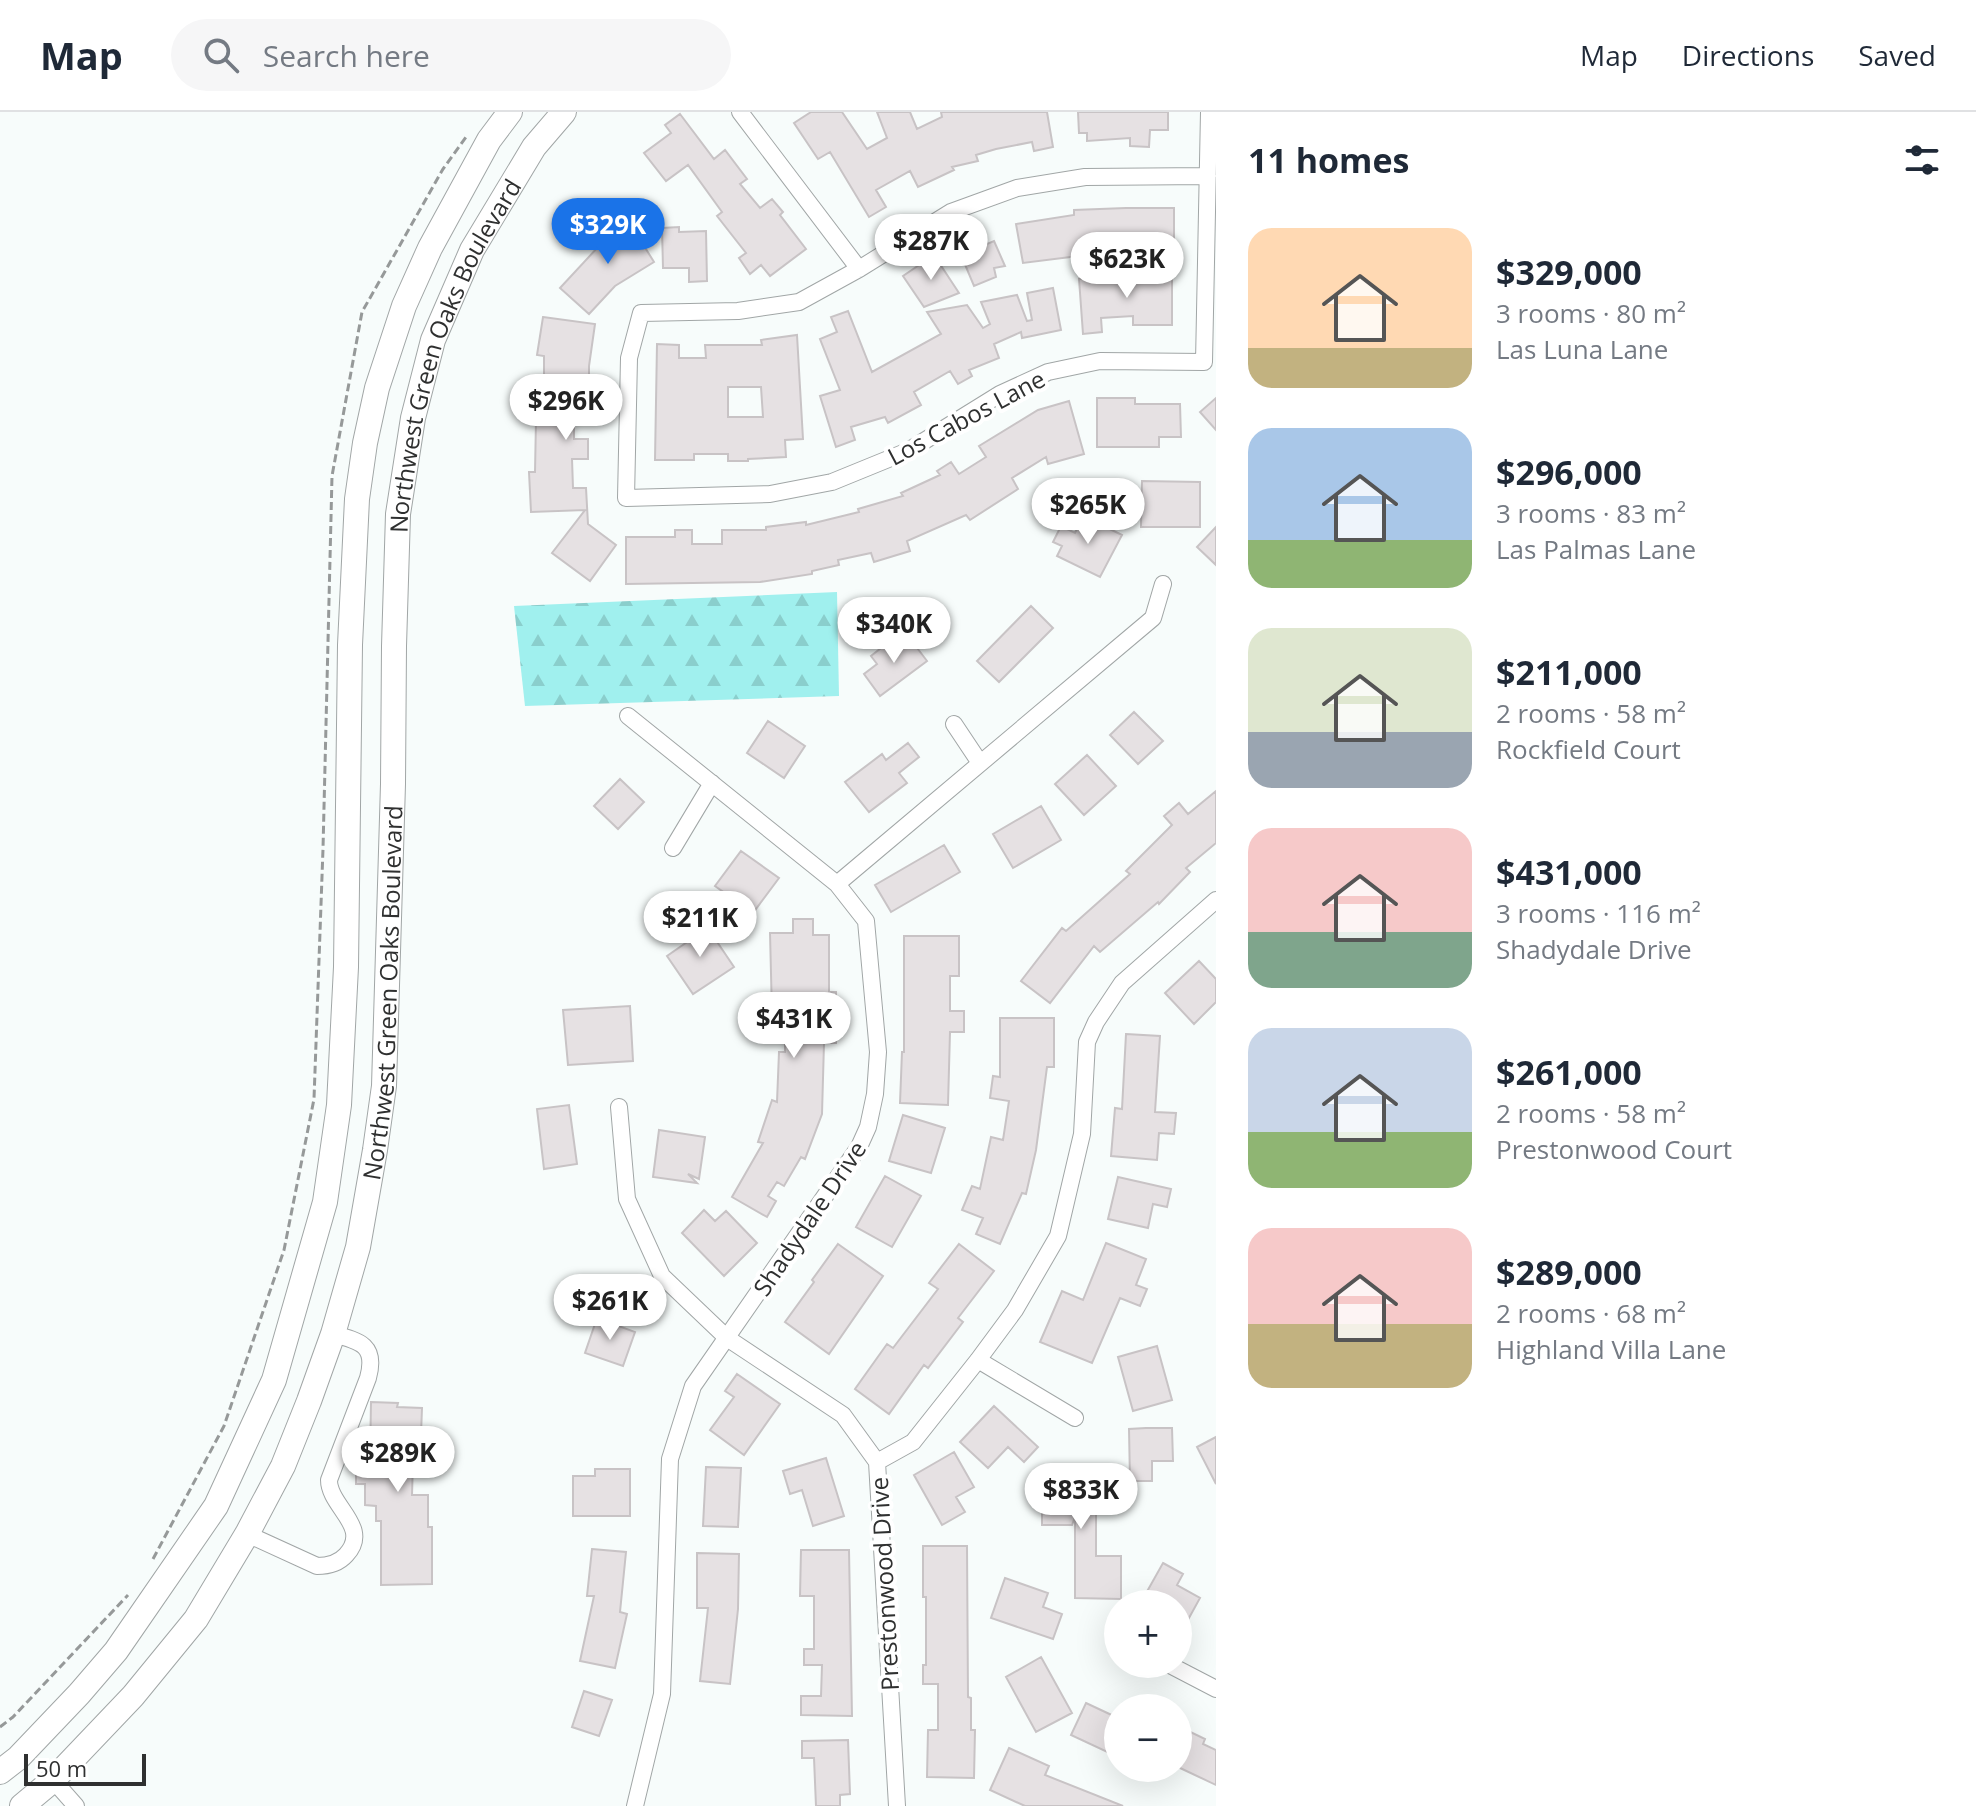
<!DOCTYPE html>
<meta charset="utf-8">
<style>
:root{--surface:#fff;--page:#f6f6f7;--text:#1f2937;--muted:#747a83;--line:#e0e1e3;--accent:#1a73e8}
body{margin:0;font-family:"Open Sans",sans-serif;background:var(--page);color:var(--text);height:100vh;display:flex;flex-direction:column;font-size:30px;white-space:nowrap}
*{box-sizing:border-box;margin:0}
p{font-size:26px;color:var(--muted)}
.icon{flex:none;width:44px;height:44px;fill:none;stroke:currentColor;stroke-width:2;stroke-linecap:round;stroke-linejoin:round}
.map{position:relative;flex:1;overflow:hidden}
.panel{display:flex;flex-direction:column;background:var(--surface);width:760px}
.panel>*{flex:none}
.tools{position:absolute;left:1104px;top:1478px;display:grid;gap:16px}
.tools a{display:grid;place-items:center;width:88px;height:88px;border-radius:50%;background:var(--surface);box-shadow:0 8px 32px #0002;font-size:40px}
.scale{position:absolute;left:24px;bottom:20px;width:122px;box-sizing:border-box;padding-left:8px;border:4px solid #2f3030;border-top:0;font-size:22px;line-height:28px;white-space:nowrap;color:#2f3030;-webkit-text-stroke:6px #fff;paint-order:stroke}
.price{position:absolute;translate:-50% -68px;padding:0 18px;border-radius:28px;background:#fff;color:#222;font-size:26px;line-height:52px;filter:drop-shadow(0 2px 4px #0008)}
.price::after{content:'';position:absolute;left:50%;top:48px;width:24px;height:18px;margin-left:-12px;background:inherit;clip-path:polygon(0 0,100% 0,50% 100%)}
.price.on{background:var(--accent);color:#fff}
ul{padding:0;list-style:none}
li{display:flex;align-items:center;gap:24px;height:200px;padding:0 32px}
li span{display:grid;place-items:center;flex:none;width:224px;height:160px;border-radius:24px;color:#555}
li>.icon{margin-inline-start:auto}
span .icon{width:96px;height:96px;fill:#fffc;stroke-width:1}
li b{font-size:34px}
h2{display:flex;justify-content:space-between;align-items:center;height:96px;padding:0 32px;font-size:34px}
header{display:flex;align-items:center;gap:48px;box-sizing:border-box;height:112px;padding:0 40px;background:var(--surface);border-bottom:2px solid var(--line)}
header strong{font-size:38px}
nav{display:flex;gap:44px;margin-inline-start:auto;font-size:28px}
.search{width:560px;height:72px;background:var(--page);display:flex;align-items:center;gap:20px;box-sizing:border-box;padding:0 28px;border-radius:44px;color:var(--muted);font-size:30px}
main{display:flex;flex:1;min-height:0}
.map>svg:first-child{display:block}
</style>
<header>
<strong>Map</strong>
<div class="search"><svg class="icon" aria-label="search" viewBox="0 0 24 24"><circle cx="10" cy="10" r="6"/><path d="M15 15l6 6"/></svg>Search here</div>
<nav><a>Map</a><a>Directions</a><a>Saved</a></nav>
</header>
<main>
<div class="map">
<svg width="1216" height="1694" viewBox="0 0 1216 1694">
<defs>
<pattern id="forest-firs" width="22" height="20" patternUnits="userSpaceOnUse" patternTransform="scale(2)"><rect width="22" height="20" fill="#a0f0ee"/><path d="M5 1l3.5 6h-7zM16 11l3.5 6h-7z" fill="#8acecc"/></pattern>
</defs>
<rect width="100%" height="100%" fill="#f7fcfb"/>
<!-- forest -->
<path fill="url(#forest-firs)" d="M837,480L839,584L525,594L514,494Z"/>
<!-- building -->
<path fill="#e6e1e3" stroke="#c8c3c5" stroke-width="2" fill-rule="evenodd" d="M811,0H842L867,37L887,26L877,0H910L917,17L942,5L941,0H1047L1053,35L1034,39L1032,30L996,37L976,43L978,49L952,55L954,58L918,75L910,59L876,78L886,95L869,105L830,40L818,47L794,11Z
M1078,0H1168V18H1150L1149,35L1130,34V26L1087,29V21H1079Z
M680,2L714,47L725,38L747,67L740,72L760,96L772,87L783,100L780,103L806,137L770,164L761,153L750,162L739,146L746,141L717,104L722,100L688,53L666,69L644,41L671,21L665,13Z
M1126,96H1174V138H1172V141H1133V138H1126V128L1094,129V142L1023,151L1016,112L1074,103V98Z
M626,105L654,150L615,174L589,202L560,176L599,134L594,125Z
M679,115V120L706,119L707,169L689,170V156H663L662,116Z
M994,129L1005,154L994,156L996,165L974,174L961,143Z
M934,143L959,181L924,195L903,164Z
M1172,160V213H1133V204L1101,206L1102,220L1083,222L1079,167Z
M1053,176L1061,218L1022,226L1021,220L994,232L999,246L969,258L972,264L958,272L950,259L914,280L921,293L888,311L885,305L851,315L855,328L836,335L820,284L840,278L820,227L837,220L831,205L848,199L872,260L941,222L927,200L967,193L983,216L990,212L981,190L1017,183L1027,209L1032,208L1027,181Z
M543,205L595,212L589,254V300H574V327H588V347H572L573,376H586L588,412L616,433L590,469L552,441L585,398L531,400L529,360H535L536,308H554V275H544V244L537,243Z
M797,223L803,327L785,328L786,345L748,347V349H728V342H694V348H655L657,232L679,233V246H706L705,233H762L761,228ZM728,275H761L763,305H728Z
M1097,286H1135V292H1180L1181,325H1159V335H1097Z
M1216,286V318L1200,300Z
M1069,289L1084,342L1048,352L1046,345L1012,366L1018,377L970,408L966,403L907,429L910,439L874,450L871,441L838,448L839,453L812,459V462L760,470L626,472V425H675V418H692V432H722V418H766V415L806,410V413L859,400L858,397L903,384L901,381L940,363L937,359L951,350L959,362L986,345L979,334L1038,298Z
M1142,369L1200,370V415H1141Z
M1083,404L1122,423L1100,465L1057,444L1062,434L1053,430L1061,414L1075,421Z
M1216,415V453L1197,435Z
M1031,494L1053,516L999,570L977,549Z
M908,524L927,549L880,584L864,562L877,552L871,544L885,533L889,538Z
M1134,600L1163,629L1138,652L1110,623Z
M768,609L805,634L784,666L747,641Z
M908,631L919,645L899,661L907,671L869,700L845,670L882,642L886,648Z
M1087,643L1116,674L1084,703L1055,672Z
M620,667L644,690L618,717L594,694Z
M1216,679V731L1186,756L1190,760L1159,792L1158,790L1100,840L1094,834L1050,891L1021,869L1062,816L1066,819L1130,762L1126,759L1172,713L1164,704L1179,691L1188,702Z
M1041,694L1061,728L1013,756L993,722Z
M944,733L960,760L891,800L875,773Z
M741,739L779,766L753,801L715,774Z
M793,807H813V823H829V880H836V931H824L822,1002L805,1047L801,1045L784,1074L777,1070L768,1084L776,1089L767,1105L732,1085L763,1031L758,1030L772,988L777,990L779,940H785V902H772L770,821H793Z
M703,809L734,855L693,882L667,844L690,828L685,821Z
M904,824H959V864H950V899H964V920H950L948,993L900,991L902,940H904Z
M1199,849L1216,867V890L1194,912L1165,881Z
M630,894L633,949L568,953L563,898Z
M1000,906H1054V955H1047L1036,1038L1026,1082L1022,1081L1000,1132L976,1122L983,1106L962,1098L972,1074L980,1077L991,1025L1003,1028L1009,989L990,986L993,964L1000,965Z
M1126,922L1160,924L1155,1000L1176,1001L1174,1022L1159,1021L1157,1048L1111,1044L1115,996L1122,997Z
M569,993L577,1052L544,1057L537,997Z
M903,1003L945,1016L931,1061L889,1049Z
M659,1018L705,1025L699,1067L688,1062L697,1071L653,1065Z
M885,1064L921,1084L892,1135L856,1115Z
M1118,1065L1171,1077L1167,1095L1153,1092L1148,1116L1108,1107Z
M704,1098L715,1109L726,1099L757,1131L724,1164L682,1121Z
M1106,1131L1146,1147L1136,1173L1147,1177L1140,1194L1120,1186L1092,1251L1040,1230L1062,1179L1083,1188Z
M838,1132L883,1164L829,1242L785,1210L814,1170L812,1168Z
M959,1132L994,1159L958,1206L963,1210L928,1256L924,1253L889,1302L855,1277L887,1232L893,1236L938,1177L929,1171Z
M597,1206L635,1220L623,1254L585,1241Z
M1157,1234L1172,1288L1133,1299L1118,1245Z
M737,1262L780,1292L744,1343L710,1318L734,1285L725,1279Z
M371,1290L398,1291L397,1295L422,1296L420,1349H413L412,1383H428V1415H432V1472L381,1473V1409H376V1394L365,1393V1372H356V1348H370Z
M994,1294L1038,1335L1024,1350L1008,1335L988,1356L960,1330Z
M1146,1316H1172L1173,1349H1152V1369H1130L1129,1317Z
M1216,1325V1372L1197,1335Z
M954,1340L974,1375L956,1385L965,1400L942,1413L914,1363Z
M826,1346L844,1404L813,1414L802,1378L790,1382L783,1359Z
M706,1355L741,1356L738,1415L703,1414Z
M595,1357H630V1404H573V1364H595Z
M1042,1359H1096V1444H1121V1487L1075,1486V1405L1072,1413H1042Z
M923,1434H967L968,1585L971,1586V1618H975L974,1666L927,1665L928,1618H938V1572H923V1553H926V1485H923Z
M592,1437L626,1440L620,1500L627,1502L615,1556L580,1549L594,1484H587Z
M801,1438H849L852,1604L801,1603V1584H821L822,1553H804V1537H814V1484H800Z
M697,1441L739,1442L738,1497L730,1572L700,1569L708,1496H697Z
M1163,1451L1183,1462L1177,1473L1200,1486L1178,1526V1492H1140Z
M1005,1466L1048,1481L1043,1495L1062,1502L1053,1527L991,1506Z
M1041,1545L1072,1601L1036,1620L1006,1565Z
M584,1579L612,1588L599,1624L572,1615Z
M1086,1591L1118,1606V1645L1071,1623Z
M1178,1614L1205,1627L1203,1632L1216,1638V1673L1178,1655Z
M848,1628L850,1682L840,1683V1694H816L814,1646H802V1629Z
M1009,1636L1049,1654L1045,1663L1123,1694H1025L990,1678Z"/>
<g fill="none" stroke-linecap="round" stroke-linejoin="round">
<defs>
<path id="minor" d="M740,0L859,157
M1208,64L1085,65L1017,76L951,100L859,157L799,190L738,199L641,201L629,246L626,386L770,382L832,370L908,339L1000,282L1048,260L1100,249L1204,250L1209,0
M628,604L837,772L866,809L878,940L875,982L868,1015L859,1035L693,1274L670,1347L662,1582L635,1694
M954,612L980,651
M673,736L712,671
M837,772L1153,506L1163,472
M619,995L627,1087L662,1164L727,1226L843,1303L877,1350L897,1694
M978,1248L1075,1306
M877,1350L913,1330L978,1248L1015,1198L1058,1124L1082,1022L1087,930L1096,910L1122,871L1216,788
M247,1422L317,1454C328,1454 338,1452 346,1443C372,1415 329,1395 329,1368L368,1266C377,1233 360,1229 333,1222
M1168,1552L1216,1577
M53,1668L76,1694"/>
<g id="secondary">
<path d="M0,1660L18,1646L79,1582L116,1539L216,1394L274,1268L325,1090L339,993L346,855L350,533L357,387L365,331L377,276L404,194L430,136L489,28L510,0"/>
<path id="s1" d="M22,1694L53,1668L133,1584L196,1507L247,1422L283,1354L309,1289L333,1222L358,1135L375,1038L384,974L393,672L394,534L398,402L413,306L433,228L472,138L534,35L564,0"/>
</g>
</defs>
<!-- minor casing -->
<use href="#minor" stroke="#a1a6a6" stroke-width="18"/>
<!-- secondary casing -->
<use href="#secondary" stroke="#a1a6a6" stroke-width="26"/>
<!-- path -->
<path stroke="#969999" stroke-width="3" stroke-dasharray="8 4" stroke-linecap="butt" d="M153,1447L224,1314L284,1138L314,987L323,737L332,364L362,200L443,57L466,25
M0,1615L13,1605L128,1483"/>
<!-- minor -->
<use href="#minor" stroke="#fff" stroke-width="16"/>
<!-- secondary -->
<use href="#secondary" stroke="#fff" stroke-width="24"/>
</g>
<g text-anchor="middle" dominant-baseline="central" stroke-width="8" stroke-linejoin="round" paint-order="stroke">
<!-- street labels -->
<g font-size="24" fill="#2f3030" stroke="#fff">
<text stroke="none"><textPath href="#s1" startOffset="1568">Northwest Green Oaks Boulevard</textPath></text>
<text transform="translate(966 305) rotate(-28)">Los Cabos Lane</text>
<text stroke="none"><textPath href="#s1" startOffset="920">Northwest Green Oaks Boulevard</textPath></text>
<text transform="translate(809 1106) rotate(-56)">Shadydale Drive</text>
<text transform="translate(884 1472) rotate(-93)">Prestonwood Drive</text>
</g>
</g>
</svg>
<div class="tools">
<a>+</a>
<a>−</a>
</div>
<div class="scale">50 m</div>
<b class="price on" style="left:608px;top:154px">$329K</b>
<b class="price" style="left:931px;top:170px">$287K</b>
<b class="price" style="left:1127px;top:188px">$623K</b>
<b class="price" style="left:566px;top:330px">$296K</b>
<b class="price" style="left:1088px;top:434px">$265K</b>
<b class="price" style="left:894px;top:553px">$340K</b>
<b class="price" style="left:700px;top:847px">$211K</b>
<b class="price" style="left:794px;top:948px">$431K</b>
<b class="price" style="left:610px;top:1230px">$261K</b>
<b class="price" style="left:398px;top:1382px">$289K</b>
<b class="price" style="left:1081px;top:1419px">$833K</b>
</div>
<section class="panel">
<h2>11 homes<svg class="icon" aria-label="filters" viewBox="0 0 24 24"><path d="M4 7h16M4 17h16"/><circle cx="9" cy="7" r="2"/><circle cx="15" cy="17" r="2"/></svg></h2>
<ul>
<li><span style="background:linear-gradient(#ffd9b3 75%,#c2b280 0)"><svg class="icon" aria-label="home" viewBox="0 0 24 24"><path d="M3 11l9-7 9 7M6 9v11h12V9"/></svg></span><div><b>$329,000</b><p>3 rooms · 80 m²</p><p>Las Luna Lane</p></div></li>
<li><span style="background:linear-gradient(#a9c7e8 70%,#8fb573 0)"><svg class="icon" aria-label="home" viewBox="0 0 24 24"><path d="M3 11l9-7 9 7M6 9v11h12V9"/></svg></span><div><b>$296,000</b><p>3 rooms · 83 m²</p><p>Las Palmas Lane</p></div></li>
<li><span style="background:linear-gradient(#dfe7d0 65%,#9aa5b1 0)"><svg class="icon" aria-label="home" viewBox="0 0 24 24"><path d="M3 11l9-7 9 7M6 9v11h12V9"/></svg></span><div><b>$211,000</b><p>2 rooms · 58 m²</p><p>Rockfield Court</p></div></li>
<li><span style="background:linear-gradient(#f6c9c9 65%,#7fa58c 0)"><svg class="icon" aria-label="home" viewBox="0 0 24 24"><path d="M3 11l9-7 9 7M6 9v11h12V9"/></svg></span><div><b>$431,000</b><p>3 rooms · 116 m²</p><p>Shadydale Drive</p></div></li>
<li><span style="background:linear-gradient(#c9d6e8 65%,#8fb573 0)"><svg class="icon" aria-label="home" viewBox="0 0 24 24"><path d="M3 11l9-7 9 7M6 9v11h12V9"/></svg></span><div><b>$261,000</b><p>2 rooms · 58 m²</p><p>Prestonwood Court</p></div></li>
<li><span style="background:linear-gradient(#f6c9c9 60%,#c2b280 0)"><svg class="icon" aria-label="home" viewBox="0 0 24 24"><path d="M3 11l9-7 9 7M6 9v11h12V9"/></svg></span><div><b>$289,000</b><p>2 rooms · 68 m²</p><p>Highland Villa Lane</p></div></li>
</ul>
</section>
</main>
